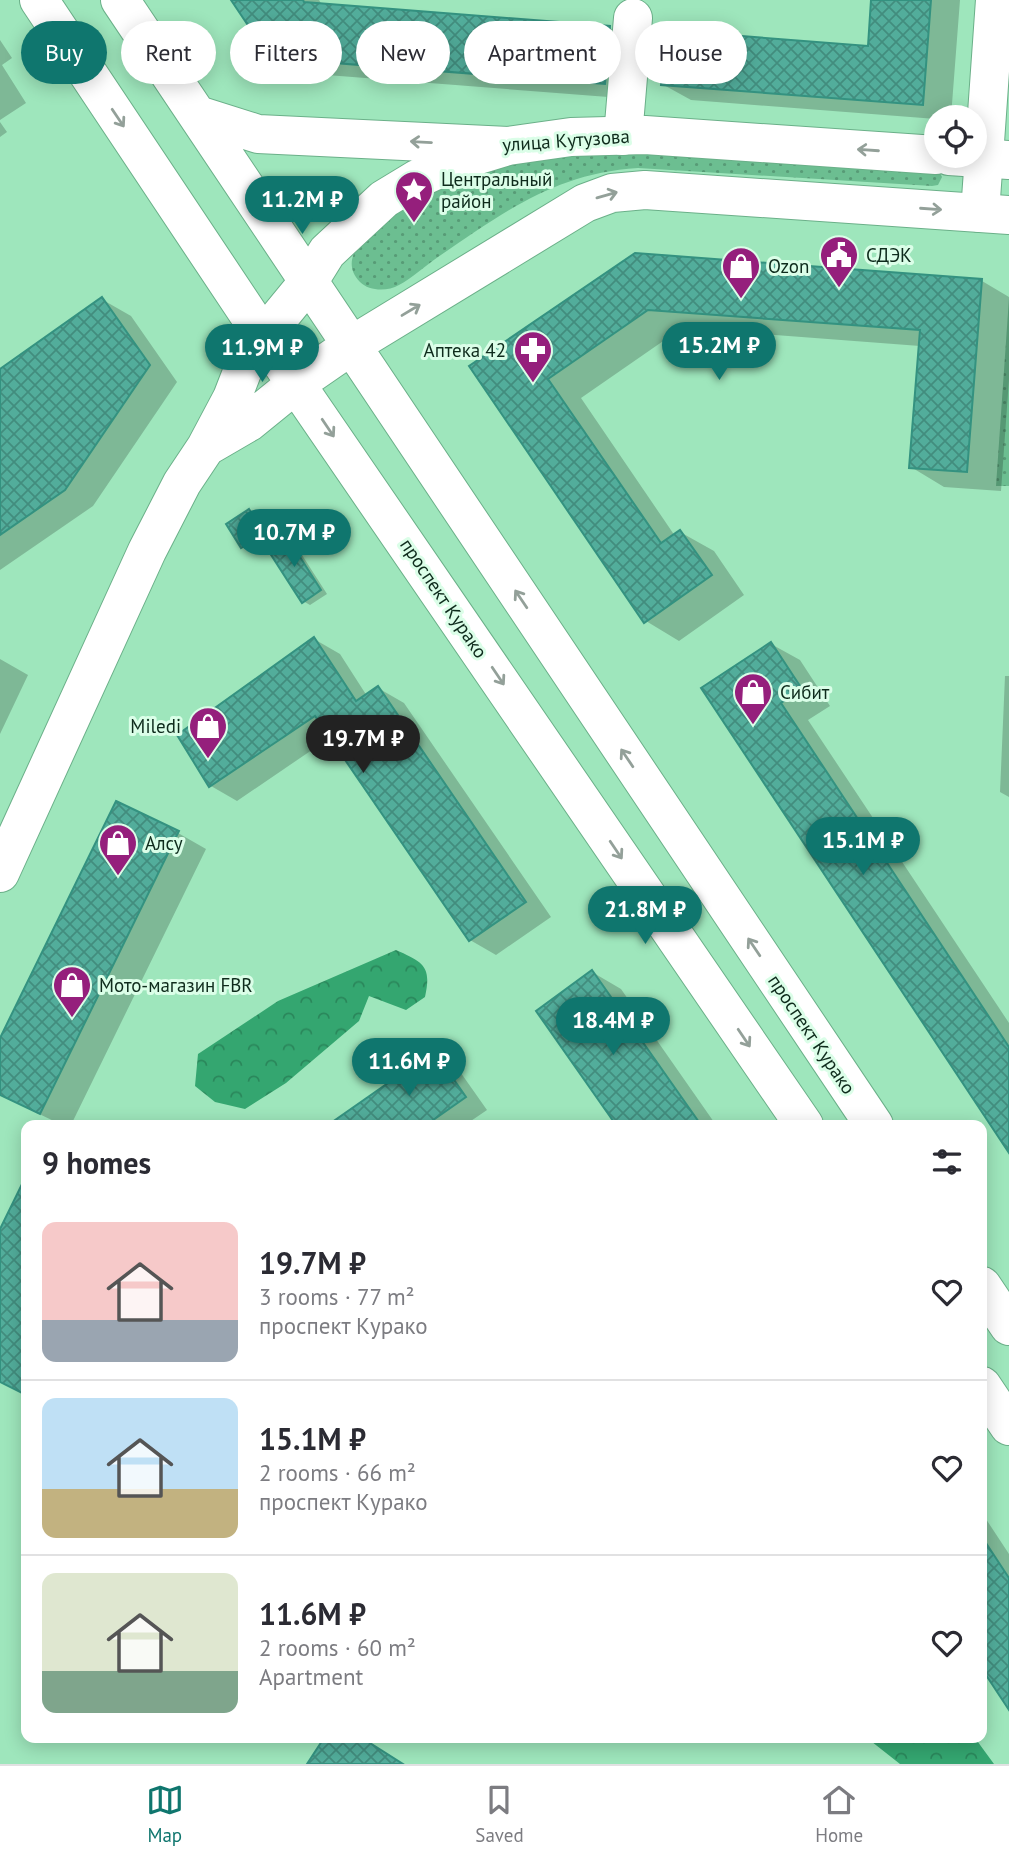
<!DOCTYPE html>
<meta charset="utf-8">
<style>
:root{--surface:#fff;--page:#f2f2f3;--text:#2b2b33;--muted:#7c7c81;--line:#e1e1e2;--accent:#0f766e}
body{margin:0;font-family:"PT Sans",sans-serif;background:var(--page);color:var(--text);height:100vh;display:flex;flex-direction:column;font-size:26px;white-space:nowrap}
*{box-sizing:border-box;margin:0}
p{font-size:23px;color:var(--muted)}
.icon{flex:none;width:38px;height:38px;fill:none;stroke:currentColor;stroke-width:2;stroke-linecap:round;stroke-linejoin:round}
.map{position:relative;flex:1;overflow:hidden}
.sheet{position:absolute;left:21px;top:1120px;width:966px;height:623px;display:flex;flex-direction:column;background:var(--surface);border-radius:14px;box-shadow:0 4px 18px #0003}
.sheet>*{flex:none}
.banner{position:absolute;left:21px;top:21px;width:968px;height:63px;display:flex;gap:14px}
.buttons{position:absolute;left:924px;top:105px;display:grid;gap:14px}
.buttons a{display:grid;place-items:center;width:63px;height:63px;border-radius:50%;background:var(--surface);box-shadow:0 4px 18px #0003;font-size:35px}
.price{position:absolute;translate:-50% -60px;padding:0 16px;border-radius:24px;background:var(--accent);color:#fff;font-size:23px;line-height:46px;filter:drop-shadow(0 2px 4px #0008)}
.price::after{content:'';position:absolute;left:50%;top:42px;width:21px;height:16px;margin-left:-10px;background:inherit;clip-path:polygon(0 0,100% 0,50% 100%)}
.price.selected{background:#222;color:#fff}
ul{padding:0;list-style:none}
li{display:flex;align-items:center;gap:21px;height:175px;padding:0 21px}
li+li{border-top:2px solid var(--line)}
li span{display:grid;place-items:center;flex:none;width:196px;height:140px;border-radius:14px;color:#555}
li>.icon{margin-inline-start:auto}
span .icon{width:84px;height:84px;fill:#fffc;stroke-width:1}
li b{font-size:30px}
h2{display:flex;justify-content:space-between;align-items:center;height:84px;padding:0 21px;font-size:30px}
.pill{padding:0 24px;border-radius:32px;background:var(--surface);box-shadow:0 4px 18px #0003;font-size:24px;line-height:63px}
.pill.selected{background:var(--accent);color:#fff}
.tab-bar{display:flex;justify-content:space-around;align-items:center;height:98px;border-top:2px solid var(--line);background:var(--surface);font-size:19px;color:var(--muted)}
.tab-bar a{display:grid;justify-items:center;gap:4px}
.tab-bar .selected{color:var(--accent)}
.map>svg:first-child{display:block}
</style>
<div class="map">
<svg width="1009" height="1764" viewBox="0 0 1009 1764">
<defs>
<pattern id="grass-dots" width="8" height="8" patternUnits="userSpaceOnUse" patternTransform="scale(1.75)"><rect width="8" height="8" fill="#6cbe91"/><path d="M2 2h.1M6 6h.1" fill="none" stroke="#579b76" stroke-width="1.8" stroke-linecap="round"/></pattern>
<pattern id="forest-crowns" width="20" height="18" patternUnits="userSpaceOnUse" patternTransform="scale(1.75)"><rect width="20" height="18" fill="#34a670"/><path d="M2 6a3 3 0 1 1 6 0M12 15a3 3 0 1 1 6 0" fill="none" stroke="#2a875b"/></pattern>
<pattern id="building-cross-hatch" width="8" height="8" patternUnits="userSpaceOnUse" patternTransform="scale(1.75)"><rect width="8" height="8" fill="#52ad9b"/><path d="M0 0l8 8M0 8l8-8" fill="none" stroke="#428d7e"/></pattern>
</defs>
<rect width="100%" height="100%" fill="#9ee6bc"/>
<!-- grass -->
<path fill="url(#grass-dots)" d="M585,148L938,169L942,177L938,185L932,186L638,168C556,173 504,212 438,257C425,266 412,278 399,285C387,292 369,291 360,282C315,236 466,175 497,167C525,159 556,154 585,148Z
M1009,298V486H996Z"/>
<!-- forest -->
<path fill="url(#forest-crowns)" d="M396,950C423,962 432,966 425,997L406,1010L369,996L359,1021L286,1083L245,1109L215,1102L195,1086L198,1054L278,1001Z
M867,1738H975L994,1764H900Z"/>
<!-- shadow -->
<path fill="#0003" d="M233,0H319L322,5L610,28L638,44L634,99L301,73L272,56Z
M873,0H960L951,117L936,119L691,100L662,84L869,48Z
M0,40L12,58L2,65L26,103L0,120Z
M0,122L7,132L0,137Z
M635,255L982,281L1009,297V379L1001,491L944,487L911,467L920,346L682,328L581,398L675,536L680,532L714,551L744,595L679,641L646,621L471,366Z
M103,300L131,316L177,382L93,506L0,570V371Z
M250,512L256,515L270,537L249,551L242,547Z
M286,537L293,541L327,594L310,605L303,601Z
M314,639L340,654L367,696L378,688L404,703L551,917L496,955L470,940L331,737L237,801L211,786Z
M771,644L800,660L830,706L808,720L1009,1023V1150L703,689Z
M0,659L28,675L0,734Z
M1005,676H1009V797L1000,792Z
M178,833L206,849L71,1125H62L0,1095V1042Z
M592,972L621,989L716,1125H618L539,1011Z
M434,1053L456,1066L487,1110L465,1125H331Z
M24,1185L26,1186V1395L0,1382V1233Z
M982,1513L1009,1554V1707L982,1665Z"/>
<!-- building -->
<path fill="url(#building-cross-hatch)" stroke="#349280" stroke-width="2" d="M231,0H303L304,2L610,26L605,84L270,58Z
M871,0H931L923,105L661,85L665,30L868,46Z
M635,253L982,279L967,472L909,468L920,330L648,310L548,379L661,543L680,530L712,575L644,623L469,366Z
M102,297L150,365L65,490L0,535V369Z
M249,509L265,533L241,548L226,524Z
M286,535L321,590L302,603L266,547Z
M314,637L356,701L378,686L526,902L469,941L315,716L209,787L177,735Z
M771,642L802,689L781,703L1009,1047V1153L701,688Z
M116,801L179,831L40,1114L0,1095V1038Z
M592,970L701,1125H616L536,1011Z
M434,1051L466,1097L426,1125H328Z
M26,1176V1395L0,1382V1229Z
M982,1537L1009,1578V1710L982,1669Z
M324,1738H362L403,1764H307Z"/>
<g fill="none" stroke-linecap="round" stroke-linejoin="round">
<defs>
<path id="minor" d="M623,136L633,18
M980,213L995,0"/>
<path id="major" d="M39,0L263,336L804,1125
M120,0L874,1125
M198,115L258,134L508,146L571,137L645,135L936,155
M949,156L1009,160
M206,447L249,422L297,383L352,345L585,203L612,193L645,190L1009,215
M0,873L147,551L182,483L206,447L232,398L249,354L309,281L327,252L384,199L417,179L452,163L508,146
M982,1286L1009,1326
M982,1386L1009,1426"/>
</defs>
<!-- minor casing -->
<use href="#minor" stroke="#6bb089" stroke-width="40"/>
<!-- major casing -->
<use href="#major" stroke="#6bb089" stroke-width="40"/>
<!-- minor -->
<use href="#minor" stroke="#fff" stroke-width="38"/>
<!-- major -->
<use href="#major" stroke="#fff" stroke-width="38"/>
</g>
<!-- one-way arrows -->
<defs><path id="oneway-shaft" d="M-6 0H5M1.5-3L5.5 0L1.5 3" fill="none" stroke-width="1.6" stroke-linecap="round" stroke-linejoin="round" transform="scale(1.75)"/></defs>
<g stroke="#93a099">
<use href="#oneway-shaft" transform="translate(118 118) rotate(56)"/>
<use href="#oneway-shaft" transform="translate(421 142) rotate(-177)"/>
<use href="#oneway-shaft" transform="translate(868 150) rotate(-176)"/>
<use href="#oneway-shaft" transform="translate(607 195) rotate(-16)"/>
<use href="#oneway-shaft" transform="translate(931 209) rotate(4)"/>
<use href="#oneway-shaft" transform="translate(411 310) rotate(-31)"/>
<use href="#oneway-shaft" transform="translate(328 428) rotate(56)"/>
<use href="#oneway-shaft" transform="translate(521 599) rotate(-124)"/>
<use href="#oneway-shaft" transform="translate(498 676) rotate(56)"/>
<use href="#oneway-shaft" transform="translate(627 758) rotate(-124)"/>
<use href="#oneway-shaft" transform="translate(616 850) rotate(56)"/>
<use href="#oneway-shaft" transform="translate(754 947) rotate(-124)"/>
<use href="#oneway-shaft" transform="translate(744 1038) rotate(56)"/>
</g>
<!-- icons -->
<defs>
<symbol id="sight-pin" viewBox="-11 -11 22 30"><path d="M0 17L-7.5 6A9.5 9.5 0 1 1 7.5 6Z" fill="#951f7c" stroke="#dbfee8"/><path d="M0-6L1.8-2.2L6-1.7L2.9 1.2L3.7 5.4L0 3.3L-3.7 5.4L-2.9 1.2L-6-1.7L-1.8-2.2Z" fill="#fff"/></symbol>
<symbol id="civic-pin" viewBox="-11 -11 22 30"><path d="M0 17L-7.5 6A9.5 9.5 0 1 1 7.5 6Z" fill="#951f7c" stroke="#dbfee8"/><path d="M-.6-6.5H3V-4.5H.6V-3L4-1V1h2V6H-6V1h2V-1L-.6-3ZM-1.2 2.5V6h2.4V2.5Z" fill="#fff"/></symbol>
<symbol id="shop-pin" viewBox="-11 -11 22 30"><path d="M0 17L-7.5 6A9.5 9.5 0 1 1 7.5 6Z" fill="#951f7c" stroke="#dbfee8"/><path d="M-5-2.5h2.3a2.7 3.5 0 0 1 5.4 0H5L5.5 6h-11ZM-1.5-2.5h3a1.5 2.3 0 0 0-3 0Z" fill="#fff"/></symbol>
<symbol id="pharmacy-pin" viewBox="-11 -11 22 30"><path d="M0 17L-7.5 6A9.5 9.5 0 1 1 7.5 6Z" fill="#951f7c" stroke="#dbfee8"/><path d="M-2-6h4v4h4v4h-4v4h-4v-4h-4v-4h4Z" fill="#fff"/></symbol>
</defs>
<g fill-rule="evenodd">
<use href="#sight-pin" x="392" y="168" width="44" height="60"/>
<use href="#civic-pin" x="817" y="233" width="44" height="60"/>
<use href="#shop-pin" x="719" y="244" width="44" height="60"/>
<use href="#pharmacy-pin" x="511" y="328" width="44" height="60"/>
<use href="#shop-pin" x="731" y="670" width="44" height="60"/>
<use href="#shop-pin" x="186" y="704" width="44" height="60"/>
<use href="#shop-pin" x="96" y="821" width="44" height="60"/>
<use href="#shop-pin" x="50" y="963" width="44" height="60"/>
</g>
<g text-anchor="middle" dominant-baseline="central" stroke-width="6" stroke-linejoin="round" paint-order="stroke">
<!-- street labels -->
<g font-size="19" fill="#0e2b1c" stroke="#dbfee8">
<text transform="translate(566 140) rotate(-4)">улица Кутузова</text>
<text transform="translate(444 598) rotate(56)">проспект Курако</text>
<text transform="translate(812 1034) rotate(56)">проспект Курако</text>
</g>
<!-- poi labels -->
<g font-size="19" fill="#0e2b1c" stroke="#dbfee8" text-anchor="start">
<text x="441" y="179">Центральный<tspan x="441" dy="22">район</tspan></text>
<text x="866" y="255">СДЭК</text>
<text x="768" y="266">Ozon</text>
<text x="506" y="350" text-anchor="end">Аптека 42</text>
<text x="780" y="692">Сибит</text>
<text x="181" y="726" text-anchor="end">Miledi</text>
<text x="145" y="843">Алсу</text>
<text x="99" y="985">Мото-магазин FBR</text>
</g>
</g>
</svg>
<div class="buttons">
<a><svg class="icon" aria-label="locate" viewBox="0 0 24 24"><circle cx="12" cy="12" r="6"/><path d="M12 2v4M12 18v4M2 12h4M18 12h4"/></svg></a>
</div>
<b class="price" style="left:302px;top:236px">11.2M ₽</b>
<b class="price" style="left:719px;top:382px">15.2M ₽</b>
<b class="price" style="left:262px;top:384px">11.9M ₽</b>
<b class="price" style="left:294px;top:569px">10.7M ₽</b>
<b class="price selected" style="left:363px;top:775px">19.7M ₽</b>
<b class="price" style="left:863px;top:877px">15.1M ₽</b>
<b class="price" style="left:645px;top:946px">21.8M ₽</b>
<b class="price" style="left:613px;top:1057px">18.4M ₽</b>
<b class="price" style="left:409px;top:1098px">11.6M ₽</b>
<div class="banner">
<a class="pill selected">Buy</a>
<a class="pill">Rent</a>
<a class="pill">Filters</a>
<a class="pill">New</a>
<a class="pill">Apartment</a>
<a class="pill">House</a>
</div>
<section class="sheet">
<h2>9 homes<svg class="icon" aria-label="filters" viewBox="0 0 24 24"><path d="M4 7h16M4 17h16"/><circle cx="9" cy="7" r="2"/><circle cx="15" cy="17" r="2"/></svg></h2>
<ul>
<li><span style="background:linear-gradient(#f6c9c9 70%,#9aa5b1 0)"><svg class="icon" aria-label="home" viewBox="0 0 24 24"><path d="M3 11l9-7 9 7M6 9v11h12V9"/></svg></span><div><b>19.7M ₽</b><p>3 rooms · 77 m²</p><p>проспект Курако</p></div><svg class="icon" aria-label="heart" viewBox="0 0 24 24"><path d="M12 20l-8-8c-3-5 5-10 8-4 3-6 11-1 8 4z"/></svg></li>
<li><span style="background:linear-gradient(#bfe0f5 65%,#c2b280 0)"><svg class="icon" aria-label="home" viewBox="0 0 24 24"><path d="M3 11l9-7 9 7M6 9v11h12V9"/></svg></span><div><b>15.1M ₽</b><p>2 rooms · 66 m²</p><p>проспект Курако</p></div><svg class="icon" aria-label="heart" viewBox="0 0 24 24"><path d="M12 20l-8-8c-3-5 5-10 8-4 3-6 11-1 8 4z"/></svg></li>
<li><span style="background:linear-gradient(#dfe7d0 70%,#7fa58c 0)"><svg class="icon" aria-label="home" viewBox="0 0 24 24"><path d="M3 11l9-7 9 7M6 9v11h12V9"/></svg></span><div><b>11.6M ₽</b><p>2 rooms · 60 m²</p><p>Apartment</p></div><svg class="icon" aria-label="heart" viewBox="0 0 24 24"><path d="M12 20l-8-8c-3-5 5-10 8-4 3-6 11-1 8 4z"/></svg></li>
</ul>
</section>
</div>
<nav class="tab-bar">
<a class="selected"><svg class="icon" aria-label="map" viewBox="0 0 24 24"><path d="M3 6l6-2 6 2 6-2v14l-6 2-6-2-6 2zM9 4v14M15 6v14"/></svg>Map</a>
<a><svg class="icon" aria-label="saved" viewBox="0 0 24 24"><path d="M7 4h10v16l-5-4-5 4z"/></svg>Saved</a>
<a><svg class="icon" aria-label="home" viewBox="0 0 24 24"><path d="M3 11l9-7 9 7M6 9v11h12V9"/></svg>Home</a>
</nav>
